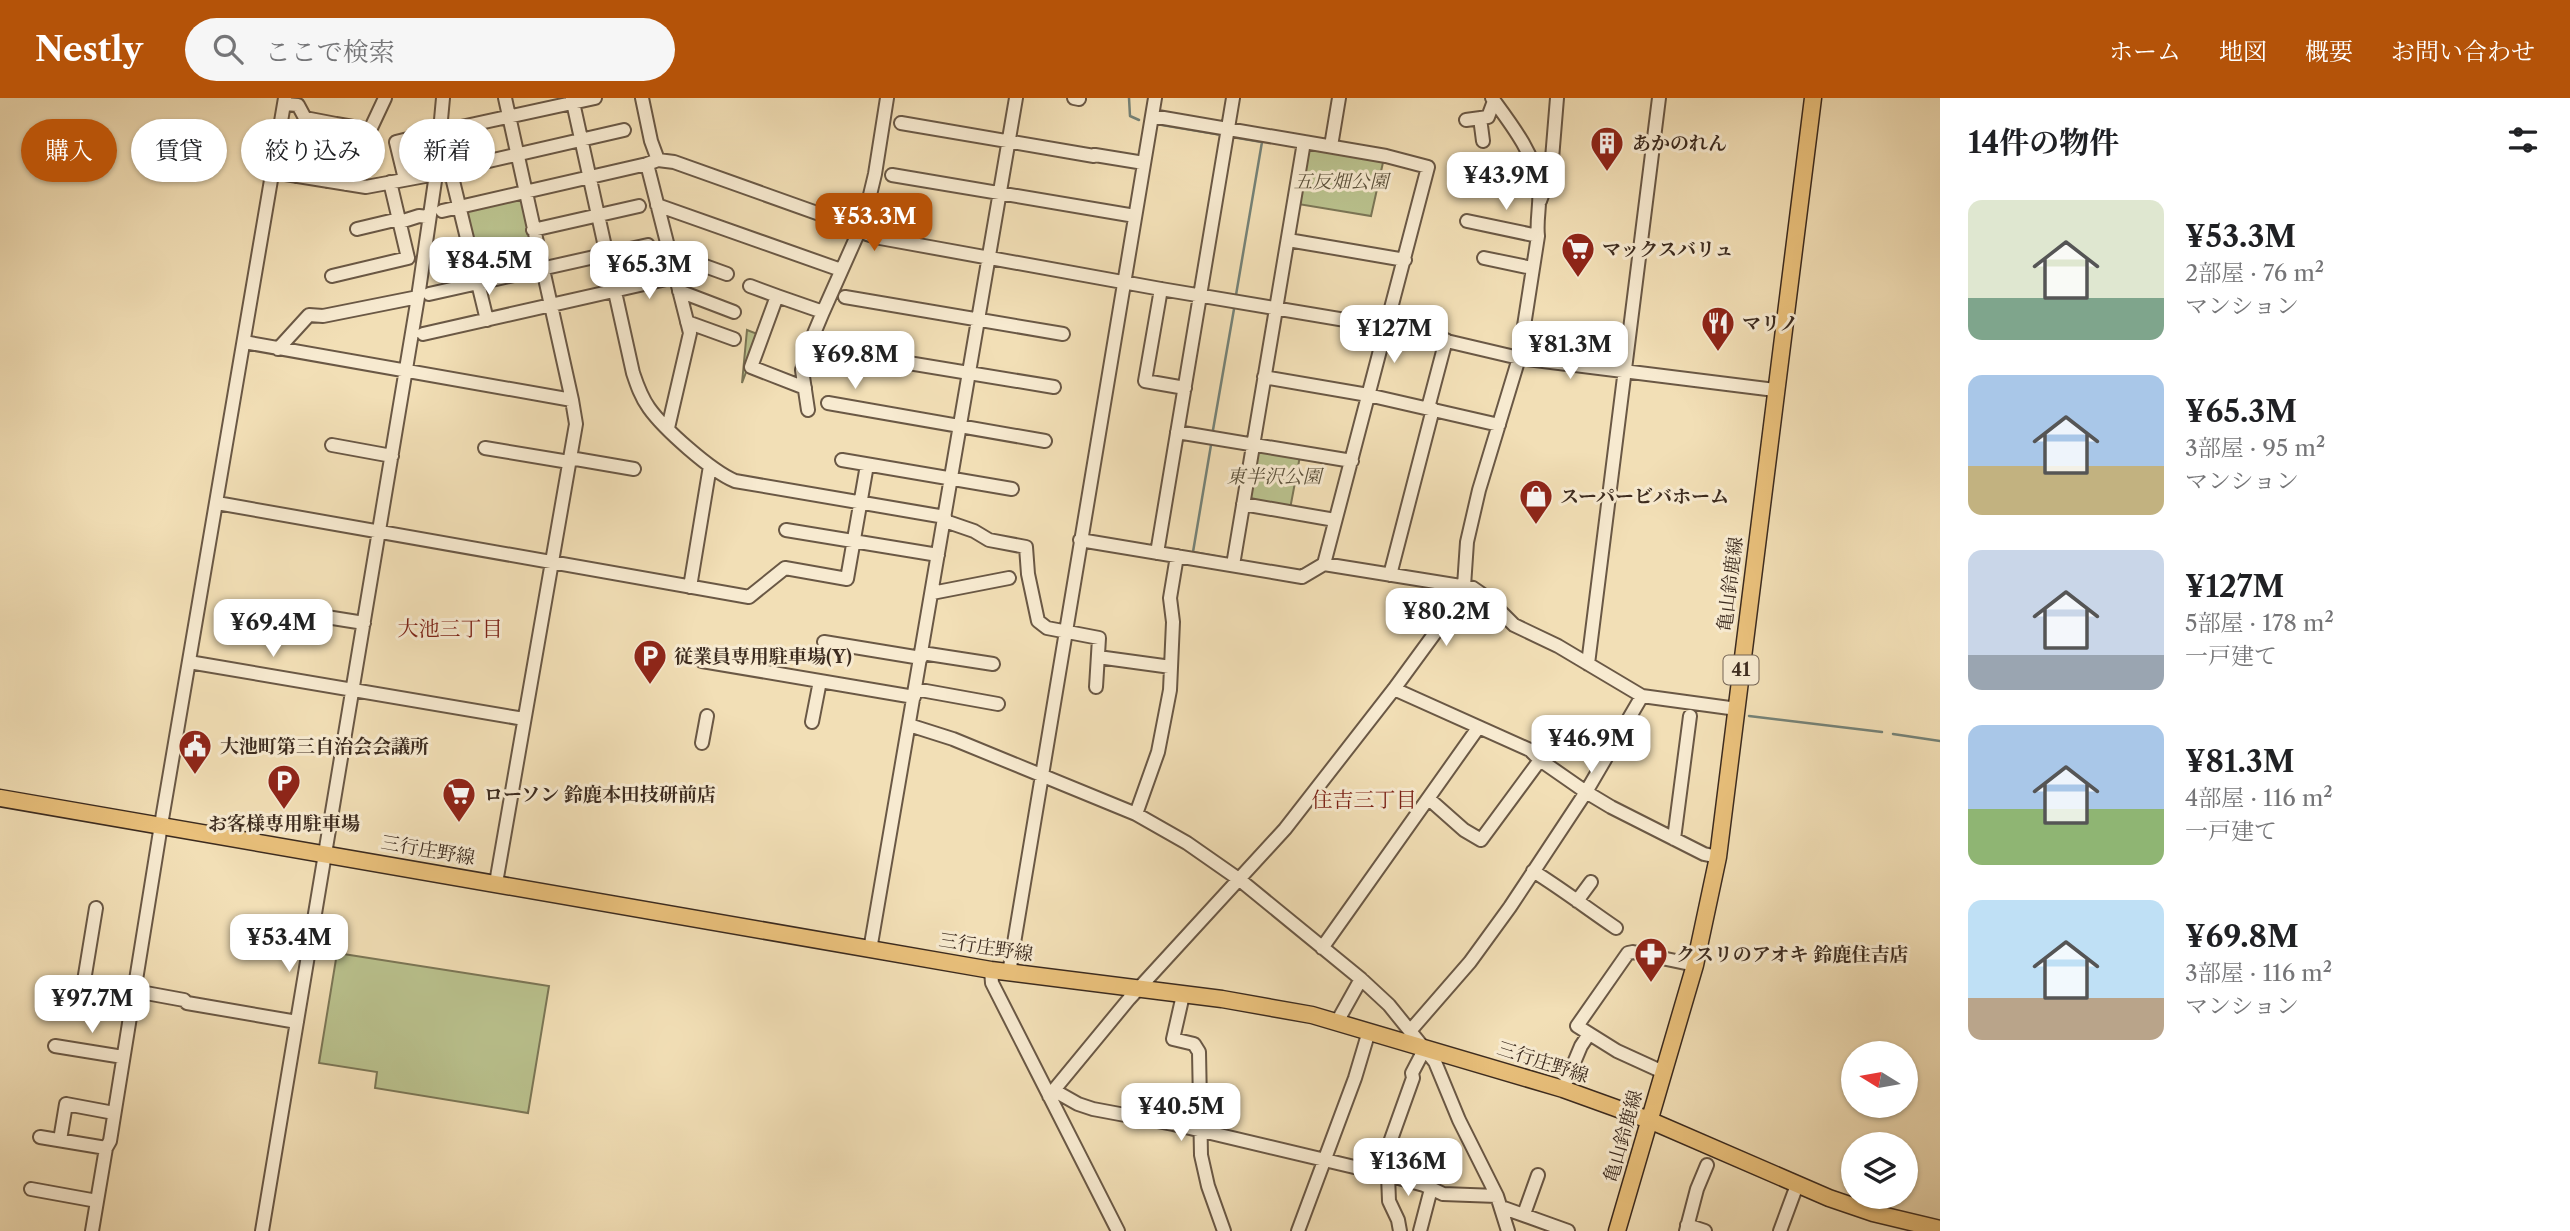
<!DOCTYPE html>
<html lang="ja">
<meta charset="utf-8">
<style>
:root{--surface:#fff;--page:#f6f6f6;--text:#202124;--muted:#757577;--accent:#b45309}
body{margin:0;font-family:"Libre Caslon Text","Noto Serif JP",serif;background:var(--page);color:var(--text);height:100vh;display:flex;flex-direction:column;font-size:26px;white-space:nowrap}
*{box-sizing:border-box;margin:0}
p{font-size:23px;color:var(--muted)}
.icon{flex:none;width:38px;height:38px;fill:none;stroke:currentColor;stroke-width:2;stroke-linecap:round;stroke-linejoin:round}
.map{position:relative;flex:1;overflow:hidden}
.drawer{display:flex;flex-direction:column;background:var(--surface);width:630px}
.drawer>*{flex:none}
.top-card{position:absolute;left:21px;top:21px;width:665px;height:63px;display:flex;gap:14px}
.needle{width:46px;rotate:281deg}
.controls{position:absolute;left:1841px;top:943px;display:grid;gap:14px}
.controls a{display:grid;place-items:center;width:77px;height:77px;border-radius:50%;background:var(--surface);box-shadow:0 2px 5px #0004;font-size:35px}
.price{position:absolute;translate:-50% -60px;padding:0 16px;border-radius:14px;background:#fff;color:#222;font-size:23px;line-height:46px;filter:drop-shadow(0 2px 4px #0008)}
.price::after{content:'';position:absolute;left:50%;top:42px;width:21px;height:16px;margin-left:-10px;background:inherit;clip-path:polygon(0 0,100% 0,50% 100%)}
.price.current{background:var(--accent);color:#fff}
ul{padding:0;list-style:none}
li{display:flex;align-items:center;gap:21px;height:175px;padding:0 28px}
li span{display:grid;place-items:center;flex:none;width:196px;height:140px;border-radius:14px;color:#555}
li>.icon{margin-inline-start:auto}
span .icon{width:84px;height:84px;fill:#fffc;stroke-width:1}
li b{font-size:30px}
h2{display:flex;justify-content:space-between;align-items:center;height:84px;padding:0 28px;font-size:30px}
.tag{padding:0 24px;border-radius:32px;background:var(--surface);box-shadow:0 2px 5px #0004;font-size:24px;line-height:63px}
.tag.current{background:var(--accent);color:#fff}
header{display:flex;align-items:center;gap:42px;box-sizing:border-box;height:98px;padding:0 35px;background:var(--accent);color:#fff}
header strong{font-size:33px}
nav{display:flex;gap:38px;margin-inline-start:auto;font-size:24px}
.search{width:490px;height:63px;background:var(--page);display:flex;align-items:center;gap:18px;box-sizing:border-box;padding:0 24px;border-radius:38px;color:var(--muted);font-size:26px}
main{display:flex;flex:1;min-height:0}
.map>svg:first-child{display:block}
</style>
<header>
<strong>Nestly</strong>
<div class="search"><svg class="icon" aria-label="search" viewBox="0 0 24 24"><circle cx="10" cy="10" r="6"/><path d="M15 15l6 6"/></svg>ここで検索</div>
<nav><a>ホーム</a><a>地図</a><a>概要</a><a>お問い合わせ</a></nav>
</header>
<main>
<div class="map">
<svg width="1940" height="1133" viewBox="0 0 1940 1133">
<rect width="100%" height="100%" fill="#f2dfb6"/>
<filter id="stains"><feTurbulence type="fractalNoise" baseFrequency=".00286" numOctaves="4"/><feColorMatrix values="0 0 0 0 .2 0 0 0 0 .09 0 0 0 0 .02 0 0 0 .5 -.17"/></filter>
<radialGradient id="worn" r=".72"><stop offset=".6" stop-color="#630" stop-opacity="0"/><stop offset="1" stop-color="#630" stop-opacity=".3"/></radialGradient>
<!-- green -->
<path fill="#bac28e" stroke="#7b7656" stroke-width="2" d="M1308,50L1384,60L1371,118L1298,106Z
M522,97L537,165L534,168L480,180L466,109Z
M747,232L760,237L742,285Z
M1261,351L1300,358L1290,411L1250,404L1249,399L1257,354Z
M337,855L549,888L528,1015L375,990L377,974L319,965Z"/>
<g fill="none" stroke-linecap="round" stroke-linejoin="round">
<!-- stream -->
<path stroke="#758277" stroke-width="2.5" d="M1129,0L1130,18L1139,22
M1162,27L1222,37
M1232,39L1262,44L1236,197
M1213,332L1234,211
M1211,347L1193,454L1225,460
M1749,618L1882,634
M1893,636L1940,643"/>
<defs>
<path id="minor" d="M572,0L633,275C637,287 641,299 649,310C664,331 711,373 735,383L945,419
M642,0L651,43L658,62
M1074,0L1079,1
M284,6L298,7L305,20L296,78
M1152,18L1386,58L1428,69L1324,466
M305,20L336,26L327,83
M1480,20L1483,43
M1466,22L1488,19L1494,3
M901,25L1094,58
M336,26L370,32L346,86
M452,31L595,0
M370,32L385,0
M1331,48L1339,0
M1095,57L1144,65
M273,74L366,89L436,76H446L452,79L487,222
M446,76L454,71L624,32
M892,77L1135,118
M405,81L396,44L440,33
M1540,103L1551,73L1557,0
M657,107L841,172
M442,113L647,66
M1467,123L1538,138
M400,124L419,118L429,119
M357,131L399,121
M533,132L639,108
M1288,142L1405,162
M435,154L469,146
M669,155L727,176
M1484,160L1532,170
M332,178L408,160L390,84
M750,188L777,198
M1161,191L1145,283L1185,290
M679,193L734,214
M429,196L648,147
M845,199L1063,236
M687,224L734,241
M423,236L675,179
M244,244L572,302
M278,251L309,217L323,218L418,199
M836,253L1054,289
M1264,279L1368,297L1499,327
M805,290L751,269L777,198L823,214
M828,305L1045,343
M1428,310L1446,242
M808,312L802,272L810,245L823,214L864,122L875,76L887,0
M668,330L690,235L647,66L658,62L674,64L859,130L867,136L880,140L1161,191L1387,229L1519,260L1775,292
M1177,334L1352,363
M332,347L392,358
M485,350L569,364
M570,360L634,371
M842,362L1012,391
M217,405L749,499L785,470L847,481L867,367
M1243,406L1335,422
M945,423L974,433L989,442L1026,449L1028,476L1038,523L1047,530L1099,540L1096,589
M786,432L938,457
M1080,442L1302,479L1324,466L1473,490L1486,499L1514,527L1558,548L1642,598L1737,611
M1157,455L1233,0
M1233,467L1304,44
M1390,477L1433,311
M690,489L710,368
M932,495L1009,480
M295,514L364,525
M824,544L921,560
M922,555L993,566
M1098,559L1171,569
M702,563L914,599
M189,564L524,621
M1588,566L1659,0
M915,591L998,606
M1394,591L1530,652L1540,662L1586,694L1510,809L1470,864L1410,933
M1642,598L1586,694L1611,709L1704,756L1718,759
M812,624L820,583
M909,627L953,641L1136,716L1187,745L1240,782L1361,881L1389,907L1435,964L1459,1022L1497,1098L1508,1133
M702,645L707,618
M1429,701L1464,732L1481,742L1540,662
M1136,716L1158,654L1170,592L1173,524L1170,500L1177,458
M1674,741L1690,618
M1533,773C1562,791 1588,811 1616,830
M496,785L576,326L572,302L505,0
M1577,803L1591,784
M1322,850L1478,630
M870,852L1016,0
M991,872L992,885L1118,1133
M1009,875L1155,0
M65,886L134,897
M83,889L96,810
M135,893L184,902L187,905L297,924
M1183,897L1173,941L1194,946L1199,954L1201,1057L1208,1088L1224,1133
M1337,924L1361,881
M55,948L123,959
M1663,974L1617,953L1577,928L1628,855L1633,854L1695,867
M1563,991L1581,948L1589,936
M1055,993L1078,1006L1093,1011L1173,1026L1388,1077L1424,1087L1443,1096L1497,1098
M1049,998L1129,901L1285,731L1394,591L1454,509L1464,488L1467,444L1479,392L1519,260L1538,138C1536,121 1541,105 1539,88C1534,55 1511,26 1492,0
M40,1039L106,1050
M60,1042L66,1006L114,1015
M1379,1075L1413,980L1412,975L1424,952
M1388,1077L1389,1103L1398,1122L1400,1133
M31,1091L97,1103
M1501,1109L1568,1133
M1524,1116L1538,1077
M1687,1127L1705,1133
M92,1133L106,1050L110,1043L161,727L285,0
M262,1133L418,199L436,76L443,0
M1298,1133L1355,980L1369,933
M1420,1133L1431,1091
M1686,1133L1697,1091L1707,1067
M1780,1133L1797,1087"/>
<path id="major" d="M0,700L991,872L1222,901L1312,917L1563,991L1649,1022L1829,1100L1873,1115L1940,1131
M1617,1133L1695,867L1718,759L1813,0"/>
</defs>
<!-- minor casing -->
<use href="#minor" stroke="#6a5845" stroke-width="16"/>
<!-- major casing -->
<use href="#major" stroke="#3c2b1f" stroke-width="19"/>
<!-- minor -->
<use href="#minor" stroke="#f7ead0" stroke-width="12"/>
<!-- major -->
<use href="#major" stroke="#e9c07b" stroke-width="16"/>
</g>
<!-- icons -->
<defs>
<symbol id="building-pin" viewBox="-11 -11 22 30"><path d="M0 17L-7.5 6A9.5 9.5 0 1 1 7.5 6Z" fill="#8f2418" stroke="#f7ead0"/><path d="M-4-6H4V6H1V3H-1V6H-4ZM-2.5-4.3h1.7v1.8h-1.7ZM.8-4.3h1.7v1.8H.8ZM-2.5-1h1.7V.8h-1.7ZM.8-1h1.7V.8H.8Z" fill="#fff"/></symbol>
<symbol id="supermarket-pin" viewBox="-11 -11 22 30"><path d="M0 17L-7.5 6A9.5 9.5 0 1 1 7.5 6Z" fill="#8f2418" stroke="#f7ead0"/><path d="M-6-5.5h2.5l.6 2H6L4.5 2H-2.5L-4.4-4H-6ZM-1.5 3.2a1.3 1.3 0 1 0 .1 0ZM3 3.2a1.3 1.3 0 1 0 .1 0Z" fill="#fff"/></symbol>
<symbol id="restaurant-pin" viewBox="-11 -11 22 30"><path d="M0 17L-7.5 6A9.5 9.5 0 1 1 7.5 6Z" fill="#8f2418" stroke="#f7ead0"/><path d="M-5-6h1v4h1v-4h1v4h1v-4h1v5L-1.5 .5V6h-2V.5L-5-1ZM5-6V6H3V1.5H1.5Q1.5-4 5-6Z" fill="#fff"/></symbol>
<symbol id="shop-pin" viewBox="-11 -11 22 30"><path d="M0 17L-7.5 6A9.5 9.5 0 1 1 7.5 6Z" fill="#8f2418" stroke="#f7ead0"/><path d="M-5-2.5h2.3a2.7 3.5 0 0 1 5.4 0H5L5.5 6h-11ZM-1.5-2.5h3a1.5 2.3 0 0 0-3 0Z" fill="#fff"/></symbol>
<symbol id="parking-pin" viewBox="-11 -11 22 30"><path d="M0 17L-7.5 6A9.5 9.5 0 1 1 7.5 6Z" fill="#8f2418" stroke="#f7ead0"/><path d="M-3.5-5.5H1a3.5 3.5 0 0 1 0 7H-1V5.5H-3.5ZM-1-3.4V-.6H.8a1.4 1.4 0 0 0 0-2.8Z" fill="#fff"/></symbol>
<symbol id="civic-pin" viewBox="-11 -11 22 30"><path d="M0 17L-7.5 6A9.5 9.5 0 1 1 7.5 6Z" fill="#8f2418" stroke="#f7ead0"/><path d="M-.6-6.5H3V-4.5H.6V-3L4-1V1h2V6H-6V1h2V-1L-.6-3ZM-1.2 2.5V6h2.4V2.5Z" fill="#fff"/></symbol>
<symbol id="pharmacy-pin" viewBox="-11 -11 22 30"><path d="M0 17L-7.5 6A9.5 9.5 0 1 1 7.5 6Z" fill="#8f2418" stroke="#f7ead0"/><path d="M-2-6h4v4h4v4h-4v4h-4v-4h-4v-4h4Z" fill="#fff"/></symbol>
</defs>
<g fill-rule="evenodd">
<use href="#building-pin" x="1588" y="26" width="38" height="52"/>
<use href="#supermarket-pin" x="1559" y="132" width="38" height="52"/>
<use href="#restaurant-pin" x="1699" y="206" width="38" height="52"/>
<use href="#shop-pin" x="1517" y="379" width="38" height="52"/>
<use href="#parking-pin" x="631" y="539" width="38" height="52"/>
<use href="#civic-pin" x="176" y="629" width="38" height="52"/>
<use href="#parking-pin" x="265" y="664" width="38" height="52"/>
<use href="#supermarket-pin" x="440" y="677" width="38" height="52"/>
<use href="#pharmacy-pin" x="1632" y="837" width="38" height="52"/>
</g>
<g text-anchor="middle" dominant-baseline="central" stroke-width="6" stroke-linejoin="round" paint-order="stroke">
<!-- shield labels -->
<rect fill="#f7ead0" stroke="#746454" stroke-width="2" x="1723.5" y="557.5" width="35" height="29" rx="5"/>
<g font-size="18" font-weight="bold" fill="#3c2b1f">
<text x="1741" y="572">41</text>
</g>
<!-- poi labels -->
<g font-size="19" font-weight="bold" fill="#3c2b1f" stroke="#f7ead0" text-anchor="start">
<text x="1632" y="45">あかのれん</text>
<text x="1602" y="151">マックスバリュ</text>
<text x="1742" y="225">マリノ</text>
<text x="1560" y="398">スーパービバホーム</text>
<text x="674" y="558">従業員専用駐車場(Y)</text>
<text x="220" y="648">大池町第三自治会会議所</text>
<text x="484" y="696">ローソン 鈴鹿本田技研前店</text>
<text x="284" y="725" text-anchor="middle">お客様専用駐車場</text>
<text x="1676" y="856">クスリのアオキ 鈴鹿住吉店</text>
</g>
<!-- park labels -->
<g font-size="19" font-style="italic" fill="#5c513b" stroke="#f7ead0">
<text x="1341" y="83">五反畑公園</text>
<text x="1274" y="378">東半沢公園</text>
</g>
<!-- street labels -->
<g font-size="19" fill="#3c2b1f" stroke="#f7ead0">
<text transform="translate(1730 486) rotate(-83)">亀山鈴鹿線</text>
<text transform="translate(428 752) rotate(10)">三行庄野線</text>
<text transform="translate(986 849) rotate(9)">三行庄野線</text>
<text transform="translate(1543 964) rotate(18)">三行庄野線</text>
<text transform="translate(1623 1038) rotate(-74)">亀山鈴鹿線</text>
</g>
<!-- neighbourhood labels -->
<g font-size="21" fill="#7a1f14" stroke="#f7ead0">
<text x="450" y="530">大池三丁目</text>
<text x="1364" y="701">住吉三丁目</text>
</g>
</g>
<rect width="100%" height="100%" filter="url(#stains)"/>
<rect width="100%" height="100%" fill="url(#worn)"/>
</svg>
<div class="controls">
<a><svg class="needle" viewBox="-14 -14 28 28"><path d="M0-13l5 13h-10z" fill="#e53935"/><path d="M0 13l5-13h-10z" fill="#757577"/></svg></a>
<a><svg class="icon" aria-label="layers" viewBox="0 0 24 24"><path d="M12 4l9 5-9 5-9-5zM3 14l9 5 9-5"/></svg></a>
</div>
<b class="price" style="left:1506px;top:114px">¥43.9M</b>
<b class="price current" style="left:874px;top:155px">¥53.3M</b>
<b class="price" style="left:489px;top:199px">¥84.5M</b>
<b class="price" style="left:649px;top:203px">¥65.3M</b>
<b class="price" style="left:1394px;top:267px">¥127M</b>
<b class="price" style="left:1570px;top:283px">¥81.3M</b>
<b class="price" style="left:855px;top:293px">¥69.8M</b>
<b class="price" style="left:1446px;top:550px">¥80.2M</b>
<b class="price" style="left:273px;top:561px">¥69.4M</b>
<b class="price" style="left:1591px;top:677px">¥46.9M</b>
<b class="price" style="left:289px;top:876px">¥53.4M</b>
<b class="price" style="left:92px;top:937px">¥97.7M</b>
<b class="price" style="left:1181px;top:1045px">¥40.5M</b>
<b class="price" style="left:1408px;top:1100px">¥136M</b>
<div class="top-card">
<a class="tag current">購入</a>
<a class="tag">賃貸</a>
<a class="tag">絞り込み</a>
<a class="tag">新着</a>
</div>
</div>
<section class="drawer">
<h2>14件の物件<svg class="icon" aria-label="filters" viewBox="0 0 24 24"><path d="M4 7h16M4 17h16"/><circle cx="9" cy="7" r="2"/><circle cx="15" cy="17" r="2"/></svg></h2>
<ul>
<li><span style="background:linear-gradient(#dfe7d0 70%,#7fa58c 0)"><svg class="icon" aria-label="home" viewBox="0 0 24 24"><path d="M3 11l9-7 9 7M6 9v11h12V9"/></svg></span><div><b>¥53.3M</b><p>2部屋 · 76 m²</p><p>マンション</p></div></li>
<li><span style="background:linear-gradient(#a9c7e8 65%,#c2b280 0)"><svg class="icon" aria-label="home" viewBox="0 0 24 24"><path d="M3 11l9-7 9 7M6 9v11h12V9"/></svg></span><div><b>¥65.3M</b><p>3部屋 · 95 m²</p><p>マンション</p></div></li>
<li><span style="background:linear-gradient(#c9d6e8 75%,#9aa5b1 0)"><svg class="icon" aria-label="home" viewBox="0 0 24 24"><path d="M3 11l9-7 9 7M6 9v11h12V9"/></svg></span><div><b>¥127M</b><p>5部屋 · 178 m²</p><p>一戸建て</p></div></li>
<li><span style="background:linear-gradient(#a9c7e8 60%,#8fb573 0)"><svg class="icon" aria-label="home" viewBox="0 0 24 24"><path d="M3 11l9-7 9 7M6 9v11h12V9"/></svg></span><div><b>¥81.3M</b><p>4部屋 · 116 m²</p><p>一戸建て</p></div></li>
<li><span style="background:linear-gradient(#bfe0f5 70%,#b9a48a 0)"><svg class="icon" aria-label="home" viewBox="0 0 24 24"><path d="M3 11l9-7 9 7M6 9v11h12V9"/></svg></span><div><b>¥69.8M</b><p>3部屋 · 116 m²</p><p>マンション</p></div></li>
</ul>
</section>
</main>
